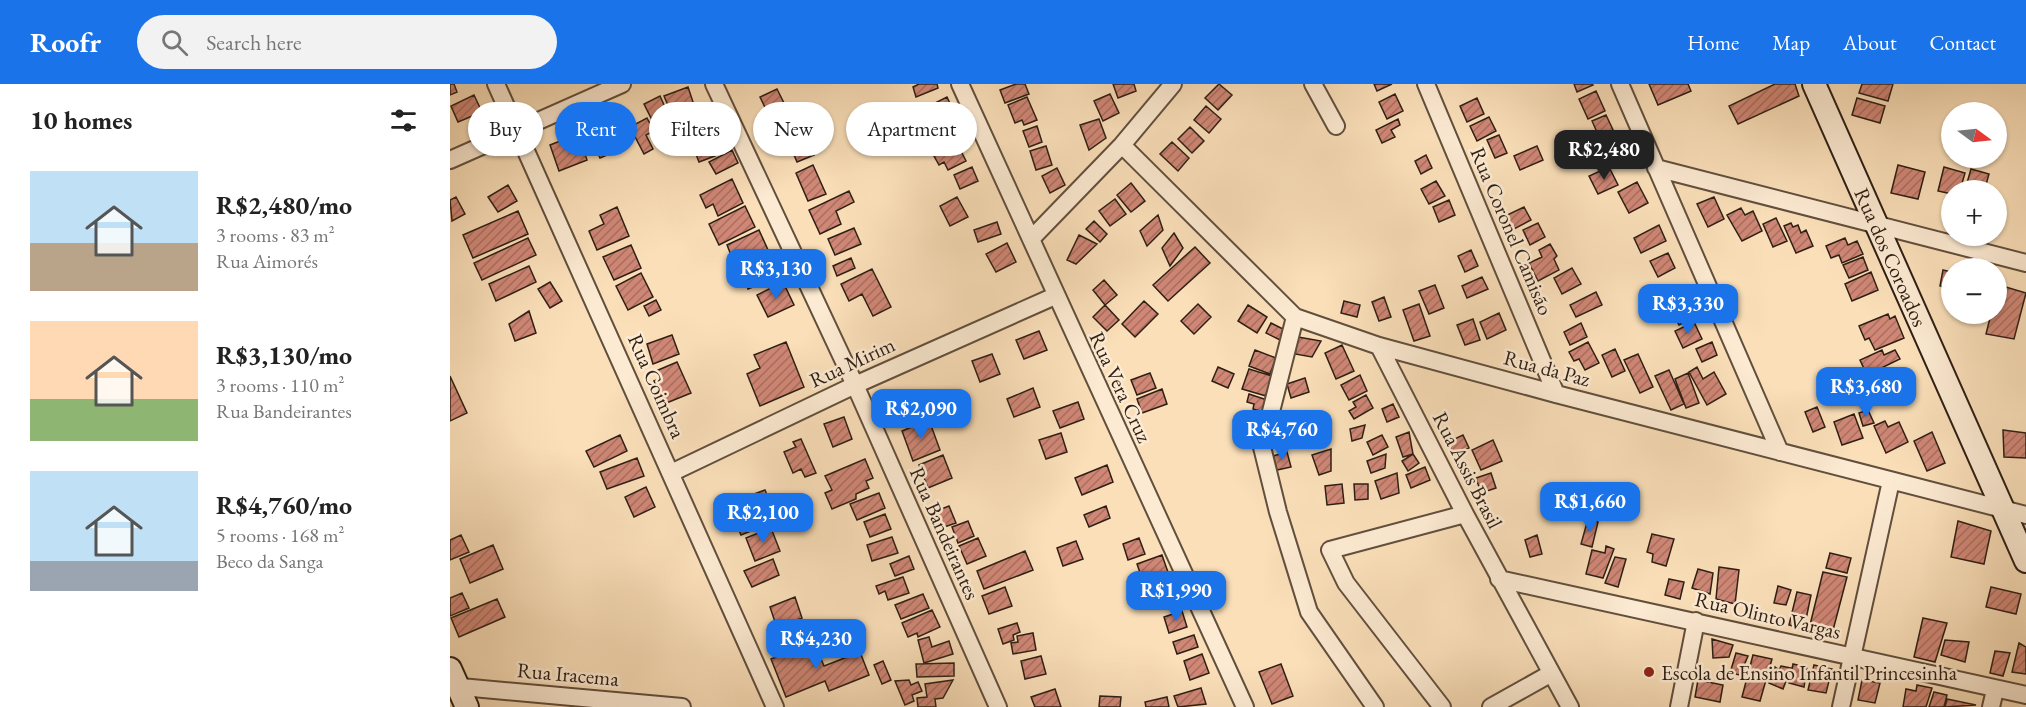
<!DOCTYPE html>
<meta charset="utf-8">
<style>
:root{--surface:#fff;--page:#f2f2f2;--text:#222;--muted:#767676;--accent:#1a73e8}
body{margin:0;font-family:"EB Garamond",serif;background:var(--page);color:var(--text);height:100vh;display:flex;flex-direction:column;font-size:22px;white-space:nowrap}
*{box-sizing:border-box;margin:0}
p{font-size:20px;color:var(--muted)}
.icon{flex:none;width:33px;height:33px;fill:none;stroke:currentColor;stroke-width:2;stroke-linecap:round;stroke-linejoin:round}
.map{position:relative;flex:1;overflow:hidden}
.side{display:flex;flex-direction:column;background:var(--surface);width:450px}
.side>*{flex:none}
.guide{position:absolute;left:18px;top:18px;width:570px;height:54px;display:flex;gap:12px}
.needle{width:39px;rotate:105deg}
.controls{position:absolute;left:1491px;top:18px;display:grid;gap:12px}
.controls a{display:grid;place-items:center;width:66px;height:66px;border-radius:50%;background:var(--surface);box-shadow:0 2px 4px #0004;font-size:30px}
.price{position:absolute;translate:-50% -51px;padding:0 14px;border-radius:12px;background:var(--accent);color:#fff;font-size:20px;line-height:39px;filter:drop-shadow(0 2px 3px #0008)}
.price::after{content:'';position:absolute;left:50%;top:36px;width:18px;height:14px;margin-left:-9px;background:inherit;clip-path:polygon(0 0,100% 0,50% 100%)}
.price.on{background:#222;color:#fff}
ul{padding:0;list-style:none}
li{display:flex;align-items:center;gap:18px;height:150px;padding:0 30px}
li span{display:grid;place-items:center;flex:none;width:168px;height:120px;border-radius:0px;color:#555}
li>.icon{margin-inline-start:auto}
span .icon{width:72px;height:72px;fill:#fffc;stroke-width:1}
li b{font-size:26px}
h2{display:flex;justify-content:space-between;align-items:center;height:72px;padding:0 30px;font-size:26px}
.pill{padding:0 21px;border-radius:27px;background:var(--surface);box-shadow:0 2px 4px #0004;font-size:21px;line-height:54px}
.pill.on{background:var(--accent);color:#fff}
header{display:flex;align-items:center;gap:36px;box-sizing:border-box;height:84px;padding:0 30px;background:var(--accent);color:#fff}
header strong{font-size:28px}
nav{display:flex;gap:33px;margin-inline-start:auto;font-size:21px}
.search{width:420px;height:54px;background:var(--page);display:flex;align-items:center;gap:15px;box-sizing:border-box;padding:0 21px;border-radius:33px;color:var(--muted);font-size:22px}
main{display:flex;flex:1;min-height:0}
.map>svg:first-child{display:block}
</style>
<header>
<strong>Roofr</strong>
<div class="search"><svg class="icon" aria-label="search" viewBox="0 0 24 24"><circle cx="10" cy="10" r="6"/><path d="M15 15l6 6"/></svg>Search here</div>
<nav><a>Home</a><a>Map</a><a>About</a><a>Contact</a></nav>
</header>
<main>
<section class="side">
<h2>10 homes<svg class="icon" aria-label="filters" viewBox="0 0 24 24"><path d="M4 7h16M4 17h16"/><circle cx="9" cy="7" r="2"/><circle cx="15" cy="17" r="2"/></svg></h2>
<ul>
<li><span style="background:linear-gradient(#bfe0f5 60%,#b9a48a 0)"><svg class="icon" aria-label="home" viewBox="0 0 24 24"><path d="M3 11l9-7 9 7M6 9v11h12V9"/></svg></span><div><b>R$2,480/mo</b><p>3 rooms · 83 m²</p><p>Rua Aimorés</p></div></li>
<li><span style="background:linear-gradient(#ffd9b3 65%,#8fb573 0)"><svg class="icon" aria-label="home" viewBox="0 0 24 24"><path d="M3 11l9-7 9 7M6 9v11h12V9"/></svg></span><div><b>R$3,130/mo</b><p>3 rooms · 110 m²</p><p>Rua Bandeirantes</p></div></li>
<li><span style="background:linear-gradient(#bfe0f5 75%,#9aa5b1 0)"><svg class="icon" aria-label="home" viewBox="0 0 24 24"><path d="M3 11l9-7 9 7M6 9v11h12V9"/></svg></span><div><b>R$4,760/mo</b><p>5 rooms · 168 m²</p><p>Beco da Sanga</p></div></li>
</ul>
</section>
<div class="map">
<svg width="1576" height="623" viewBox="0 0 1576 623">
<defs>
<pattern id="building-hatch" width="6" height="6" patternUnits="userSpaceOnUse" patternTransform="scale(1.5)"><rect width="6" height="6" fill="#d08776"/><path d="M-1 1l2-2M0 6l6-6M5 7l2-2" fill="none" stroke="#a96e60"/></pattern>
</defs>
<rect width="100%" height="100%" fill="#fadfb9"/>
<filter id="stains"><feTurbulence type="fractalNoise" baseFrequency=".00333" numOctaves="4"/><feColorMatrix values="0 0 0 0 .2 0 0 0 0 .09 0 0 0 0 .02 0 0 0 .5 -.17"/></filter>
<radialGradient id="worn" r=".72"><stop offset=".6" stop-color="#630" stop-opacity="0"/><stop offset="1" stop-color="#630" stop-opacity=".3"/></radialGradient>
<!-- building -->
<path fill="url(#building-hatch)" stroke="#2e1f14" stroke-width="1.5" d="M0,0H4L7,8L0,11Z
M469,0H487L488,4L466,13L463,3Z
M566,0H575L579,10L555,19L550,6Z
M663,0H684L686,7L668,14Z
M769,0L782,11L768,26L755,14Z
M924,0H942L927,7Z
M1124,0H1142L1143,1L1127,8Z
M1199,0H1238L1241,7L1208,21Z
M1325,0H1345L1349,12L1288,40L1279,22Z
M1412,0H1443L1438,17L1409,9Z
M238,3L246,27L224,36L214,12Z
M327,5L340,31L323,40L310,13Z
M1146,7L1155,27L1138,35L1129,15Z
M660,10L669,29L653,37L644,17Z
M945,10L953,27L937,35L929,18Z
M24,11L32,28L8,38L1,22Z
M210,12L220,34L205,42L194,20Z
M497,13L504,28L487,36L479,22Z
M577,13L587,36L574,41L572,36L565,39L558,21Z
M1027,14L1034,30L1017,38L1010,22Z
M1407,14L1435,22L1430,39L1402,31Z
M756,22L771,35L759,49L744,36Z
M263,24L272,44L245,54L237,36Z
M1156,31L1164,48L1150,55L1142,37Z
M509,33L516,47L489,60L482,46Z
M1039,33L1046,47L1027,57L1020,42Z
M197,34L204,47L196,51L203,65L194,70L180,43Z
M649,35L656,54L639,66L630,41Z
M948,35L950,41L941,46L945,53L932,59L926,46Z
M159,42L169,66L150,74L140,50Z
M587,42L592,58L579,63L573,47Z
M740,43L754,57L742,69L728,55Z
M353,45L364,71L347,78L336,52Z
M128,50L137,76L109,87L100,61Z
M1049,51L1057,69L1045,74L1037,56Z
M258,54L265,72L249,78L242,60Z
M1165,54L1172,67L1152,78L1145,64Z
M722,58L739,74L728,87L710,70Z
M508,61L516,77L498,86L494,78L489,81L484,72Z
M596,62L602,81L586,86L580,67Z
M1087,62L1093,76L1070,86L1064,72Z
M282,66L288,79L266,90L259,78Z
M976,71L982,84L971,90L965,77Z
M363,81L376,110L358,117L346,89Z
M1448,81L1475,88L1468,115L1441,109Z
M522,83L528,97L510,105L504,91Z
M1159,83L1168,101L1148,110L1139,92Z
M1494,83L1515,89L1510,106H1502V110L1488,107Z
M607,84L615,101L600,109L592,92Z
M1521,85L1539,90L1535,104L1543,106H1515Z
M282,95L293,119L268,132L263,120L256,124L250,111Z
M986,97L995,112L979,120L971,105Z
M1187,98L1198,119L1179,129L1168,108Z
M681,99L695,117L681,128L667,111Z
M58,101L67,117L48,128L38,113Z
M399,107L404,118L386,127L391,140L370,150L359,126Z
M6,113L15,130L2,137L0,116Z
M507,113L518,133L500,142L490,122Z
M1264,113L1274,135L1258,143L1247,120Z
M665,115L676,130L660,142L649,127Z
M999,116L1005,131L989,138L983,123Z
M295,122L305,143L269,161L259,140Z
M167,123L179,152L147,166L139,147L154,140L150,131Z
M1074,123L1081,136L1062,146L1055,132Z
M1291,124L1295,131L1303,127L1312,147L1292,157L1277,131Z
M68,127L78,150L23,174L13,151Z
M708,131L713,146L697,162L690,147Z
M1326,134L1337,157L1323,163L1313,140Z
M644,137L657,150L650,158L636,145Z
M547,138L551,150L528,158L524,146Z
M1088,139L1095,153L1080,161L1073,146Z
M1341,139L1343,143L1348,141L1351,149L1356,146L1363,162L1346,169L1334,142Z
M1209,141L1216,157L1191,169L1184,154Z
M404,144L411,160L385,171L378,155Z
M309,146L318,166L285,181L277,161Z
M724,149L733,164L720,182L712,164Z
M629,151L647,160L626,180L617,176Z
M78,154L86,171L32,196L24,179Z
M1395,154L1398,161L1407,157L1413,170L1392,179L1389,171L1381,174L1376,162Z
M557,159L566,178L546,188L536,170Z
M1100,160L1107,172L1104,175L1109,186L1088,197L1079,179L1092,173L1089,166Z
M181,161L191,184L164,196L153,173Z
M745,163L760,179L718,217L703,201Z
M1021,166L1028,182L1015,188L1008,172Z
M1218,169L1225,184L1208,193L1200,177Z
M1413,173L1418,186L1399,194L1393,181Z
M319,174L327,193L298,205L291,185Z
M401,174L405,184L387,192L383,182Z
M79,182L86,198L46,217L39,200Z
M1122,184L1131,200L1112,210L1104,194Z
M422,185L441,223L423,232L412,210L399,217L391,200Z
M1493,186L1502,188V204L1490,202Z
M1421,188L1428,206L1402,217L1395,200Z
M191,189L203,213L178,226L166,202Z
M1032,193L1038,205L1017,214L1012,202Z
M654,196L667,211L655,221L643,206Z
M100,198L112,217L100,224L88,205Z
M333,198L344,221L318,233L307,211Z
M985,201L994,224L979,230L969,207Z
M1549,201L1576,209L1564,255L1536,250L1541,230H1546Z
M1146,208L1152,221L1126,233L1120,221Z
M934,213L941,233L929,237L922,218Z
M206,216L211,226L199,232L194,222Z
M1237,216L1243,225L1239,227L1243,234L1229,241L1221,225Z
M694,217L708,230L685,253L672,240Z
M894,217L910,221L907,233L891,229Z
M748,220L761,233L744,250L731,237Z
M969,220L980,252L964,257L953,226Z
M655,221L669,236L657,247L643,233Z
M798,221L817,233L807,249L788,237Z
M79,227L86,249L65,257L59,240Z
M1049,229L1056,246L1037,255L1030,238Z
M1438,230L1440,235L1445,232L1454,254L1425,266L1419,254L1415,256L1409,242Z
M1023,235L1030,256L1015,261L1007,241Z
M1244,238L1252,255L1233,264L1225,247Z
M821,239L835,246L830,256L816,249Z
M1131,239L1137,253L1120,261L1114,248Z
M589,247L597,266L574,275L566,256Z
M222,251L229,270L203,280L197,260Z
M848,253L871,257L862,273L845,270Z
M336,258L354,303L310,322L297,290L310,284L304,271Z
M1138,258L1149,279L1135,286L1129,275L1124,277L1119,268Z
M1262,258L1267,271L1252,278L1246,265Z
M892,261L904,287L886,295L875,269Z
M1165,265L1175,287L1162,293L1152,271Z
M805,266L826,274L820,290L799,282Z
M1432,266L1434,271L1445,266L1450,275L1417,291L1410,276Z
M542,270L550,290L530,298L522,277Z
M1188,270L1203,303L1190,309L1174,276Z
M227,278L241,309L214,320L204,297L209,295L206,287Z
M768,283L784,290L778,304L762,297Z
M1247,283L1253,295L1264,288L1276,310L1257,321L1239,288Z
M799,285L822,292L816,312L792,305Z
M1219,286L1234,320L1221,326L1205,292Z
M700,289L706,304L687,311L681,296Z
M1238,289L1249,319L1236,324L1225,295Z
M910,291L917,307L899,316L891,301Z
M0,292L17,329L0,337Z
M855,294L859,308L841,314L837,300Z
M583,304L590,323L564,333L557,315Z
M712,305L717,320L692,329L687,315Z
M460,309L470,335L453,341L444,314Z
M799,310L817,316L813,328L803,325L804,320L797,318Z
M916,311L923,324L904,335L899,327L906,323L903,318Z
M628,318L634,335L610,344L603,327Z
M943,320L949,333L937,338L932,325Z
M1367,323L1375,343L1363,348L1355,328Z
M1418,326L1424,339L1413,342L1409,329Z
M1404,330L1413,354L1392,361L1384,338Z
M394,333L402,355L383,363L374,340Z
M479,336L490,366L463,377L452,347Z
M1435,337L1438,343L1449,338L1458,358L1436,369L1424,342Z
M854,339L859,360L846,363L840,342Z
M915,341L912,354L902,357L900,345Z
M797,342L813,350L808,361L792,353Z
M1553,346L1576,349V374L1554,373Z
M959,348L963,370L953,373L946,353Z
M1482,348L1495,379L1477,387L1464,357Z
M611,349L617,368L596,375L589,356Z
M170,351L177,367L144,383L136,367Z
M932,351L938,363L923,371L917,358Z
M1013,351L1019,364L1004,371L998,358Z
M351,355L366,389L355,393L351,385L343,389L334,368L346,363L343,358Z
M1043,356L1052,377L1031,386L1022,366Z
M881,365V387L869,391L862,371Z
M837,368L841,383L827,386L823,372Z
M936,370L935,384L921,389L917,377Z
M963,370L969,379L958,387L952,377Z
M493,371L502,394L478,404L469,381Z
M187,374L194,392L157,405L150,388Z
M415,375L423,394L416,397L419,404L406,410V415L382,425L375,409L382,406L375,392Z
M657,381L663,398L632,411L625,394Z
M975,383L980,396L961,404L956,391Z
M947,389L949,409L931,415L925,397Z
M1041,389L1046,404L1031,409L1026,394Z
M892,400L894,419L877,421L875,402Z
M904,400H918V415L905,416Z
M196,403L205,423L184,433L175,413Z
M315,406L328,436L291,451L287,441L296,437L288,416Z
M429,409L435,424L407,436L400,420Z
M499,422L506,439L491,444L484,428Z
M656,422L660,434L639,443L634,431Z
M435,430L441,445L420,453L414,438Z
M1138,435L1148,438L1142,463L1131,460Z
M518,437L524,452L508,459L502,443Z
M1508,437L1541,447L1534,480L1501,473Z
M321,444L330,467L305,477L296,454Z
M1202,450L1224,455L1216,482L1202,478L1203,470L1197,468Z
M11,451L19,468L0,476V456Z
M1087,451L1092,470L1080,473L1075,456Z
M442,453L448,469L422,477L417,461Z
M528,454L536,472L517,480L509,462Z
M689,454L695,470L678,476L673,460Z
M626,457L633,475L613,482L607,464Z
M43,461L53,485L20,499L10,475Z
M1156,462L1164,465L1153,494L1136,490L1142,466L1155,469Z
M575,467L583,486L534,505L527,487Z
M1380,469L1401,474L1397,489L1376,484Z
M712,471L720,494L695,503L687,480Z
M459,472L464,485L445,492L440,480Z
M1165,473L1176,475L1168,503L1155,499Z
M323,475L329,491L302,503L294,487Z
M1269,483L1289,486L1285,520L1266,515Z
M1248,485L1263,489L1260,510L1242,504Z
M1373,488L1397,493L1382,550L1359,545Z
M453,493L459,509L438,516L435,507L429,510L426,502Z
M1219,495L1234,498L1230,515L1215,511Z
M1328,502L1341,506L1336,521L1324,519Z
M555,503L562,522L539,530L532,512Z
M1541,503L1571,510L1566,530L1536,523Z
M1347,508L1361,511L1354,545L1339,541Z
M12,509L19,524L0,532V514Z
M473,510L479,524L451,535L445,521Z
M345,513L352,534L327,544L320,523Z
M47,515L55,533L9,553L1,534Z
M482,526L490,543L468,553L467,549L458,553L452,539Z
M732,527L737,543L719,549L714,533Z
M1473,534L1497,539L1485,578L1464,573Z
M567,539L570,548L563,551L564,556L553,560L548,545Z
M344,543L350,559L326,568L321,552Z
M583,549L586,566L563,570L561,559L568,558L567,552Z
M744,551L748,563L727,570L723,558Z
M479,553L482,563L499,557L503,570L474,579L468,556Z
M1262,555L1283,561L1279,573L1263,574Z
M1495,556L1519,558L1515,578L1491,571Z
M364,558L374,582L410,568L419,591L379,607L375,597L336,613L321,575Z
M1569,559L1576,563V590L1562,588Z
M1545,567L1560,569L1553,592L1540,589Z
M1286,569L1298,572L1290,591L1280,589Z
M752,570L759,589L740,596L734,577Z
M1303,571L1322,575L1310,617L1292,613Z
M591,572L596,590L575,595L571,577Z
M433,577L441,596L432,600L424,581Z
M504,579V592L467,593L466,580Z
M831,580L843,612L822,620L809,588Z
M1343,580L1357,583L1354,603L1339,599Z
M1364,581L1382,585L1376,609L1358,606Z
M1331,582L1341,584L1333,605L1319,599L1325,583L1329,586Z
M459,596L461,601L468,598L472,607L462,611L464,617L455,621L445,597Z
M503,596L493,614L485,615L486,623H468L467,614L477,613L475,600Z
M1248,596L1273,601L1270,618L1245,613Z
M1412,596L1430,599L1425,619L1408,616Z
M1467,601L1482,604L1476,623H1453L1456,605L1466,607Z
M751,604L756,620L728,623L724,612Z
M605,605L611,623H585L581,613Z
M1484,608L1497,611L1494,623H1479Z
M650,612L671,613L670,623H649Z
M717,613L719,623H696L695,618Z
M1497,615L1526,621L1495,623Z"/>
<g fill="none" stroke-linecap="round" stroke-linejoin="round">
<defs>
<path id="street" d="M46,0L325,623
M264,0L405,301L548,623
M510,0L795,623
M863,0L886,42
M976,0L1106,310
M1170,0L1330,368
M672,61L845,233L929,262L1106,310L1576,431
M0,76L172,0
M1206,84L1576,179
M582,154L672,61L723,0
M845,233L812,363L828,428L859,528L925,623
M929,262L1015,430L1120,623
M221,389L405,301L605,212
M1049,495L1576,611
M0,602L232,623
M992,623L896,499L880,466L1015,430
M1041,623L1100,590
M1229,623L1246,537
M1391,623L1441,397
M1541,623L1545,606"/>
<path id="secondary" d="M1364,0L1576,477
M0,585L17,623"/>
</defs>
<!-- street casing -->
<use href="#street" stroke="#614f3d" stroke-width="20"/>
<!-- secondary casing -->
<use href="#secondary" stroke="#2e1f14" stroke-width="26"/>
<!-- street -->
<use href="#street" stroke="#fcead2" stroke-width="16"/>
<!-- secondary -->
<use href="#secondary" stroke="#fcead2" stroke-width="22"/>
</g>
<!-- markers -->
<circle fill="#8f2418" stroke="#fcead2" stroke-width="2" cx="1199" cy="588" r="6"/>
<g text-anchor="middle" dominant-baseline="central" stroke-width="5" stroke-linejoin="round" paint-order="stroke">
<!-- street labels -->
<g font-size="21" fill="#2e1f14" stroke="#fcead2">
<text transform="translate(1062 147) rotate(67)">Rua Coronel Camisão</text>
<text transform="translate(1441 173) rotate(66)">Rua dos Coroados</text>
<text transform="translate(402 278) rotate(-25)">Rua Mirim</text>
<text transform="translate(1097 284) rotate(15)">Rua da Paz</text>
<text transform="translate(207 302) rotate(66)">Rua Coimbra</text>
<text transform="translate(671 303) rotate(65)">Rua Vera Cruz</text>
<text transform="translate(1018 386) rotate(63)">Rua Assis Brasil</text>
<text transform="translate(495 449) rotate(66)">Rua Bandeirantes</text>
<text transform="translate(1318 531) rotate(13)">Rua Olinto Vargas</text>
<text transform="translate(118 590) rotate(5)">Rua Iracema</text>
</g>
<!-- poi labels -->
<g font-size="21" fill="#2e1f14" stroke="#fcead2" text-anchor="start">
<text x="1211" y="588">Escola de Ensino Infantil Princesinha</text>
</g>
</g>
<rect width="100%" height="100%" filter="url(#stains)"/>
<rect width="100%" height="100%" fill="url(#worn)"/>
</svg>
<div class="controls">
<a><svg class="needle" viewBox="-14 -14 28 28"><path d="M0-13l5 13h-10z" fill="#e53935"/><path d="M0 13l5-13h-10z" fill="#767676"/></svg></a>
<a>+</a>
<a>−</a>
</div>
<b class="price on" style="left:1154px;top:97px">R$2,480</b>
<b class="price" style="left:326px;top:216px">R$3,130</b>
<b class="price" style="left:1238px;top:251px">R$3,330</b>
<b class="price" style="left:1416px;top:334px">R$3,680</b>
<b class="price" style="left:471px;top:356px">R$2,090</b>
<b class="price" style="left:832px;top:377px">R$4,760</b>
<b class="price" style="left:1140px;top:449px">R$1,660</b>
<b class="price" style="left:313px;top:460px">R$2,100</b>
<b class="price" style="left:726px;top:538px">R$1,990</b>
<b class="price" style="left:366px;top:586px">R$4,230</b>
<div class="guide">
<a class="pill">Buy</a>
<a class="pill on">Rent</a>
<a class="pill">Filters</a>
<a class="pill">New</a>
<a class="pill">Apartment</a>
</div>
</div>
</main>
